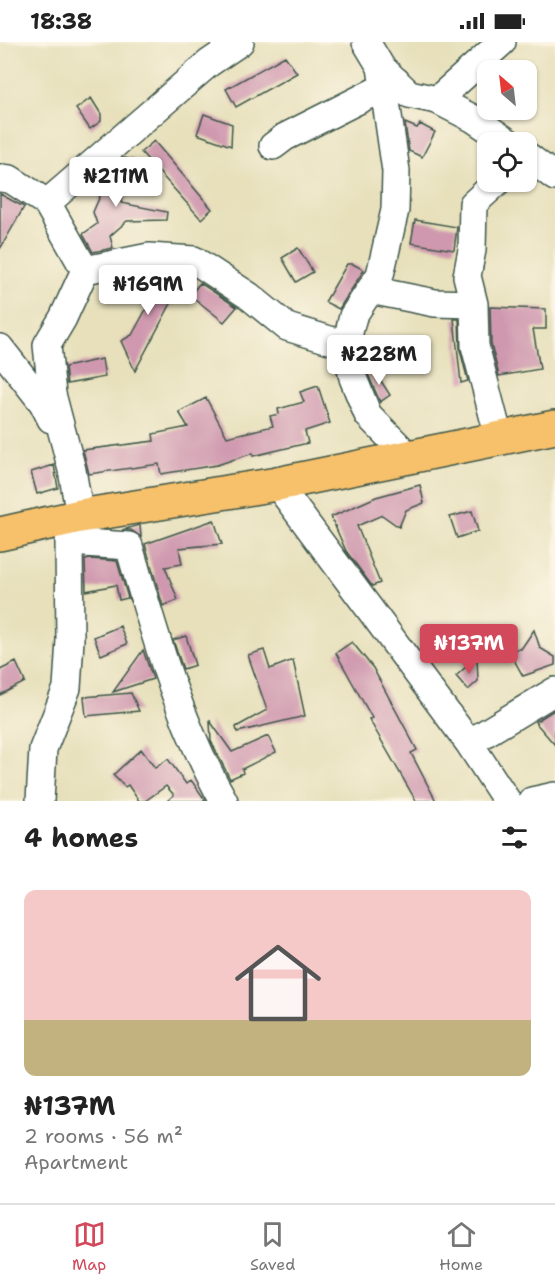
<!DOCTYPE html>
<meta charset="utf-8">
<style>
:root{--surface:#fff;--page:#f2f2f2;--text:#222;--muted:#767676;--line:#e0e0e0;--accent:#d1495b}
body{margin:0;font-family:"Shantell Sans",sans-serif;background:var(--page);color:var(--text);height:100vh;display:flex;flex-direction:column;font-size:22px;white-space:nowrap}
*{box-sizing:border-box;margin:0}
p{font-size:20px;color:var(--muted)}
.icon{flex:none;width:33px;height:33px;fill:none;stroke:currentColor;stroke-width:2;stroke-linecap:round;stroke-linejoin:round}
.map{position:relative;height:759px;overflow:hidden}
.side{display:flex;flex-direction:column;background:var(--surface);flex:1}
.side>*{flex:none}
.needle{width:39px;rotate:332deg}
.controls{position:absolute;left:477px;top:18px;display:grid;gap:12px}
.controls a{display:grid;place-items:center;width:60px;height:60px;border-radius:12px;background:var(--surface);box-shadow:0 2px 4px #0004;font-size:30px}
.price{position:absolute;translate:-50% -51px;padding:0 14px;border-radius:6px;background:#fff;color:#222;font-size:20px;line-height:39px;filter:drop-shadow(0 2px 3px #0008)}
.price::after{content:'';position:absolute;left:50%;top:36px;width:18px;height:14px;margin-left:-9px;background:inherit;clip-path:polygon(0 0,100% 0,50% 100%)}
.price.selected{background:var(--accent);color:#fff}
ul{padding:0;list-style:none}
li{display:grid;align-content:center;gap:12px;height:318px;padding:0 24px}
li+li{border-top:2px solid var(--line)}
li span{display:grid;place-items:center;height:186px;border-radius:12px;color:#555}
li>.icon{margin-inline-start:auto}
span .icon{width:108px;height:108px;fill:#fffc;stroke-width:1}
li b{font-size:26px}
h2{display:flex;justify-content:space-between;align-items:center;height:72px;padding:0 24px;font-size:26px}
.status{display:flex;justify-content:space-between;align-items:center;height:42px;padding:0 30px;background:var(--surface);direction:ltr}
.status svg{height:16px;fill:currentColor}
.menu{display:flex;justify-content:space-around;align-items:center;height:84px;border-top:2px solid var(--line);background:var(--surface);font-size:16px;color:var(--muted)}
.menu a{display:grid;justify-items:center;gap:3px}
.menu .selected{color:var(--accent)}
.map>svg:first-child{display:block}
</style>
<div class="status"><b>18:38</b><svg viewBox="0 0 49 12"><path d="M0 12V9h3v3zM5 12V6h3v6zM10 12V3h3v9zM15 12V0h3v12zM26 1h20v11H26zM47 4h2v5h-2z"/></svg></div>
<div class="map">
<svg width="555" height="759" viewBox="0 0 555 759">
<rect width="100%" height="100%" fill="#fcf5e5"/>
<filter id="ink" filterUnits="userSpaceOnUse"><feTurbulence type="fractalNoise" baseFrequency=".0167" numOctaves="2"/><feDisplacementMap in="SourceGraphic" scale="12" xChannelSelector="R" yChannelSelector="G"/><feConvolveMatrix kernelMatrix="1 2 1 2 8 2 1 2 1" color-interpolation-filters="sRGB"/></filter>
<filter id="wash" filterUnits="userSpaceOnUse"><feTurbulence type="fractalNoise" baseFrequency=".008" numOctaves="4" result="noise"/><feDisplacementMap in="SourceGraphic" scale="24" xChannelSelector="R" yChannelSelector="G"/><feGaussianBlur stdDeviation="1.35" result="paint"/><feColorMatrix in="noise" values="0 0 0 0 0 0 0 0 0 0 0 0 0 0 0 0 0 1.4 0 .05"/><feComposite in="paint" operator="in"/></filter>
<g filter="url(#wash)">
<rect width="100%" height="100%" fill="#e7e0bb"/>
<g id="blocks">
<!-- building -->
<path fill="#cf98ae" d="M285,14L297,31L236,65L226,47Z
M91,56L101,72V79L90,87L76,67Z
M204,72L232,82L231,104L197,92Z
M405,81L417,86L420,82L435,90L422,115L409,109Z
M154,99L212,167L201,177L141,110Z
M124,116L133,118L121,161L167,170L166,178L127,179L110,194L113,206L93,210L83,192L97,182L93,170L104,145L99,144L101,135Z
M0,152L24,165L0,207Z
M415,178L457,185L454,208L411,201Z
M298,206L313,230L296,240L282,216Z
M347,222H353L364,228L339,267L325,260Z
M145,232L177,250L135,329L121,299L132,293L151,258L131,247L138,233Z
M200,241L237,265L224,280L190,253Z
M490,265L546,267V287H533L540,327L499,334L491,302Z
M454,277H459L460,308L468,339L461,341Z
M102,317L105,335L67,342L65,325Z
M374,328L390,353L380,360L368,332Z
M318,344L330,381L305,389L308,401L253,414V411L217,423L161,432L159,422L89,432L83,408L154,399L153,392L188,385L179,370L206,356L227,395L273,384L270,374L279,372L278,367L304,360L300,350Z
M54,423L58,446L37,452L31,430Z
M420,443L424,461L406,468L399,485L382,473L357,484L380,541L372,544L346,509L331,475L376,455Z
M472,469L478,489L457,496L450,475Z
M214,478L222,502L179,506L182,522L165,525L178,558L163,564L145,502Z
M140,483L141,495L131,488H122Z
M91,517L117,519L128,556L119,558L116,543L86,549L85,518Z
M120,584L127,602L101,613L94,595Z
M534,588L540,606L555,615V623L523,634L508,607H521Z
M186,594L195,623L183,627L173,598Z
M352,600L373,626L417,708L411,711L436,759H416L369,677L372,676L336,611Z
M143,608L153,637L113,650Z
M264,608L270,627L293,618L305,674L237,690L236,685L267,668L248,613Z
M477,615L478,639L468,648L456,634Z
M16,620L25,640L0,653V628Z
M131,651L139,669L86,674L84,655Z
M554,668L555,669V703L535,680Z
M210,679L232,710L268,694L276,710L242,727L243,731L230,737L211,699Z
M141,707L155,726L168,717L186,742L191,738L206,759H167L174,753L166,744L145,759H139L128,743L125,745L113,733Z"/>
</g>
</g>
<g filter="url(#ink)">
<use href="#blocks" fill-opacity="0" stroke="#3d5548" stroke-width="1.5"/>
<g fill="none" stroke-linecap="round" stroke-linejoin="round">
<defs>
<path id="minor" d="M366,0L381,25L409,52L437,58L474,77L508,100
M437,58L502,0
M273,104L285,95L396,39
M526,113L555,135
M0,136L10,137L47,161L85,228
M497,140L473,162L472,208L467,234L474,262L475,304L499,396
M47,161L209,21L240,0
M85,228L149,215L194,218L249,254L287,285L346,303L353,336L368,373L409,415
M370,248L435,261L474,262
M346,303L353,274L380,233L395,168L396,129L381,25
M0,306L43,361L51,377
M277,442L469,701L507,759
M69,500L129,504C154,590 179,681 224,759
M469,701L555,649
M40,759L43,707L67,646L70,598L69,500L80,474L72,428L52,352L47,303L63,276L85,228
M532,759L555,754"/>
<path id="highway" d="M0,492L80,474L277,442L555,385"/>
</defs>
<!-- minor casing -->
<use href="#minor" stroke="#3d5548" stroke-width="30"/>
<!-- highway casing -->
<use href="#highway" stroke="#3d5548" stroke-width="36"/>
<!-- minor -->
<use href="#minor" stroke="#fff" stroke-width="27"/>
<!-- highway -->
<use href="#highway" stroke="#f7c06b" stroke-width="33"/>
</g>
</g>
</svg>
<div class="controls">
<a><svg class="needle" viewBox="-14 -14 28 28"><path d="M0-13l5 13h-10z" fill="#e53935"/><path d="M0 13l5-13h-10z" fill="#767676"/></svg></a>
<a><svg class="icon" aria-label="locate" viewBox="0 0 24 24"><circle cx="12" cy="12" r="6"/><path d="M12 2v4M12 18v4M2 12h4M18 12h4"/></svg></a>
</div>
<b class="price" style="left:116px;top:166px">₦211M</b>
<b class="price" style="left:148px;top:274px">₦169M</b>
<b class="price" style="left:379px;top:344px">₦228M</b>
<b class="price selected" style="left:469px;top:633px">₦137M</b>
</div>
<section class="side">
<h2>4 homes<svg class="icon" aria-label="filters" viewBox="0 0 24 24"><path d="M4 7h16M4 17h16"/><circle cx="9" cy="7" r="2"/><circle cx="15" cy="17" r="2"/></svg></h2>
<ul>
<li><span style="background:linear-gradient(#f6c9c9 70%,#c2b280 0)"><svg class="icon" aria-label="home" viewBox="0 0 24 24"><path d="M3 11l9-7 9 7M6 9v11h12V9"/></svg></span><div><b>₦137M</b><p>2 rooms · 56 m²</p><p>Apartment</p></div></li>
</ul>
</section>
<nav class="menu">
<a class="selected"><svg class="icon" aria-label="map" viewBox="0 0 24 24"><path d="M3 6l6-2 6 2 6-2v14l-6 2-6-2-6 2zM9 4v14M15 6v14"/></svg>Map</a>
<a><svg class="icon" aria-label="saved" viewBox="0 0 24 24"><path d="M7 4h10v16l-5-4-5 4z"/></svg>Saved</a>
<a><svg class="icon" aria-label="home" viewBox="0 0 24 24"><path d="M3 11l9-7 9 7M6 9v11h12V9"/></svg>Home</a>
</nav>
